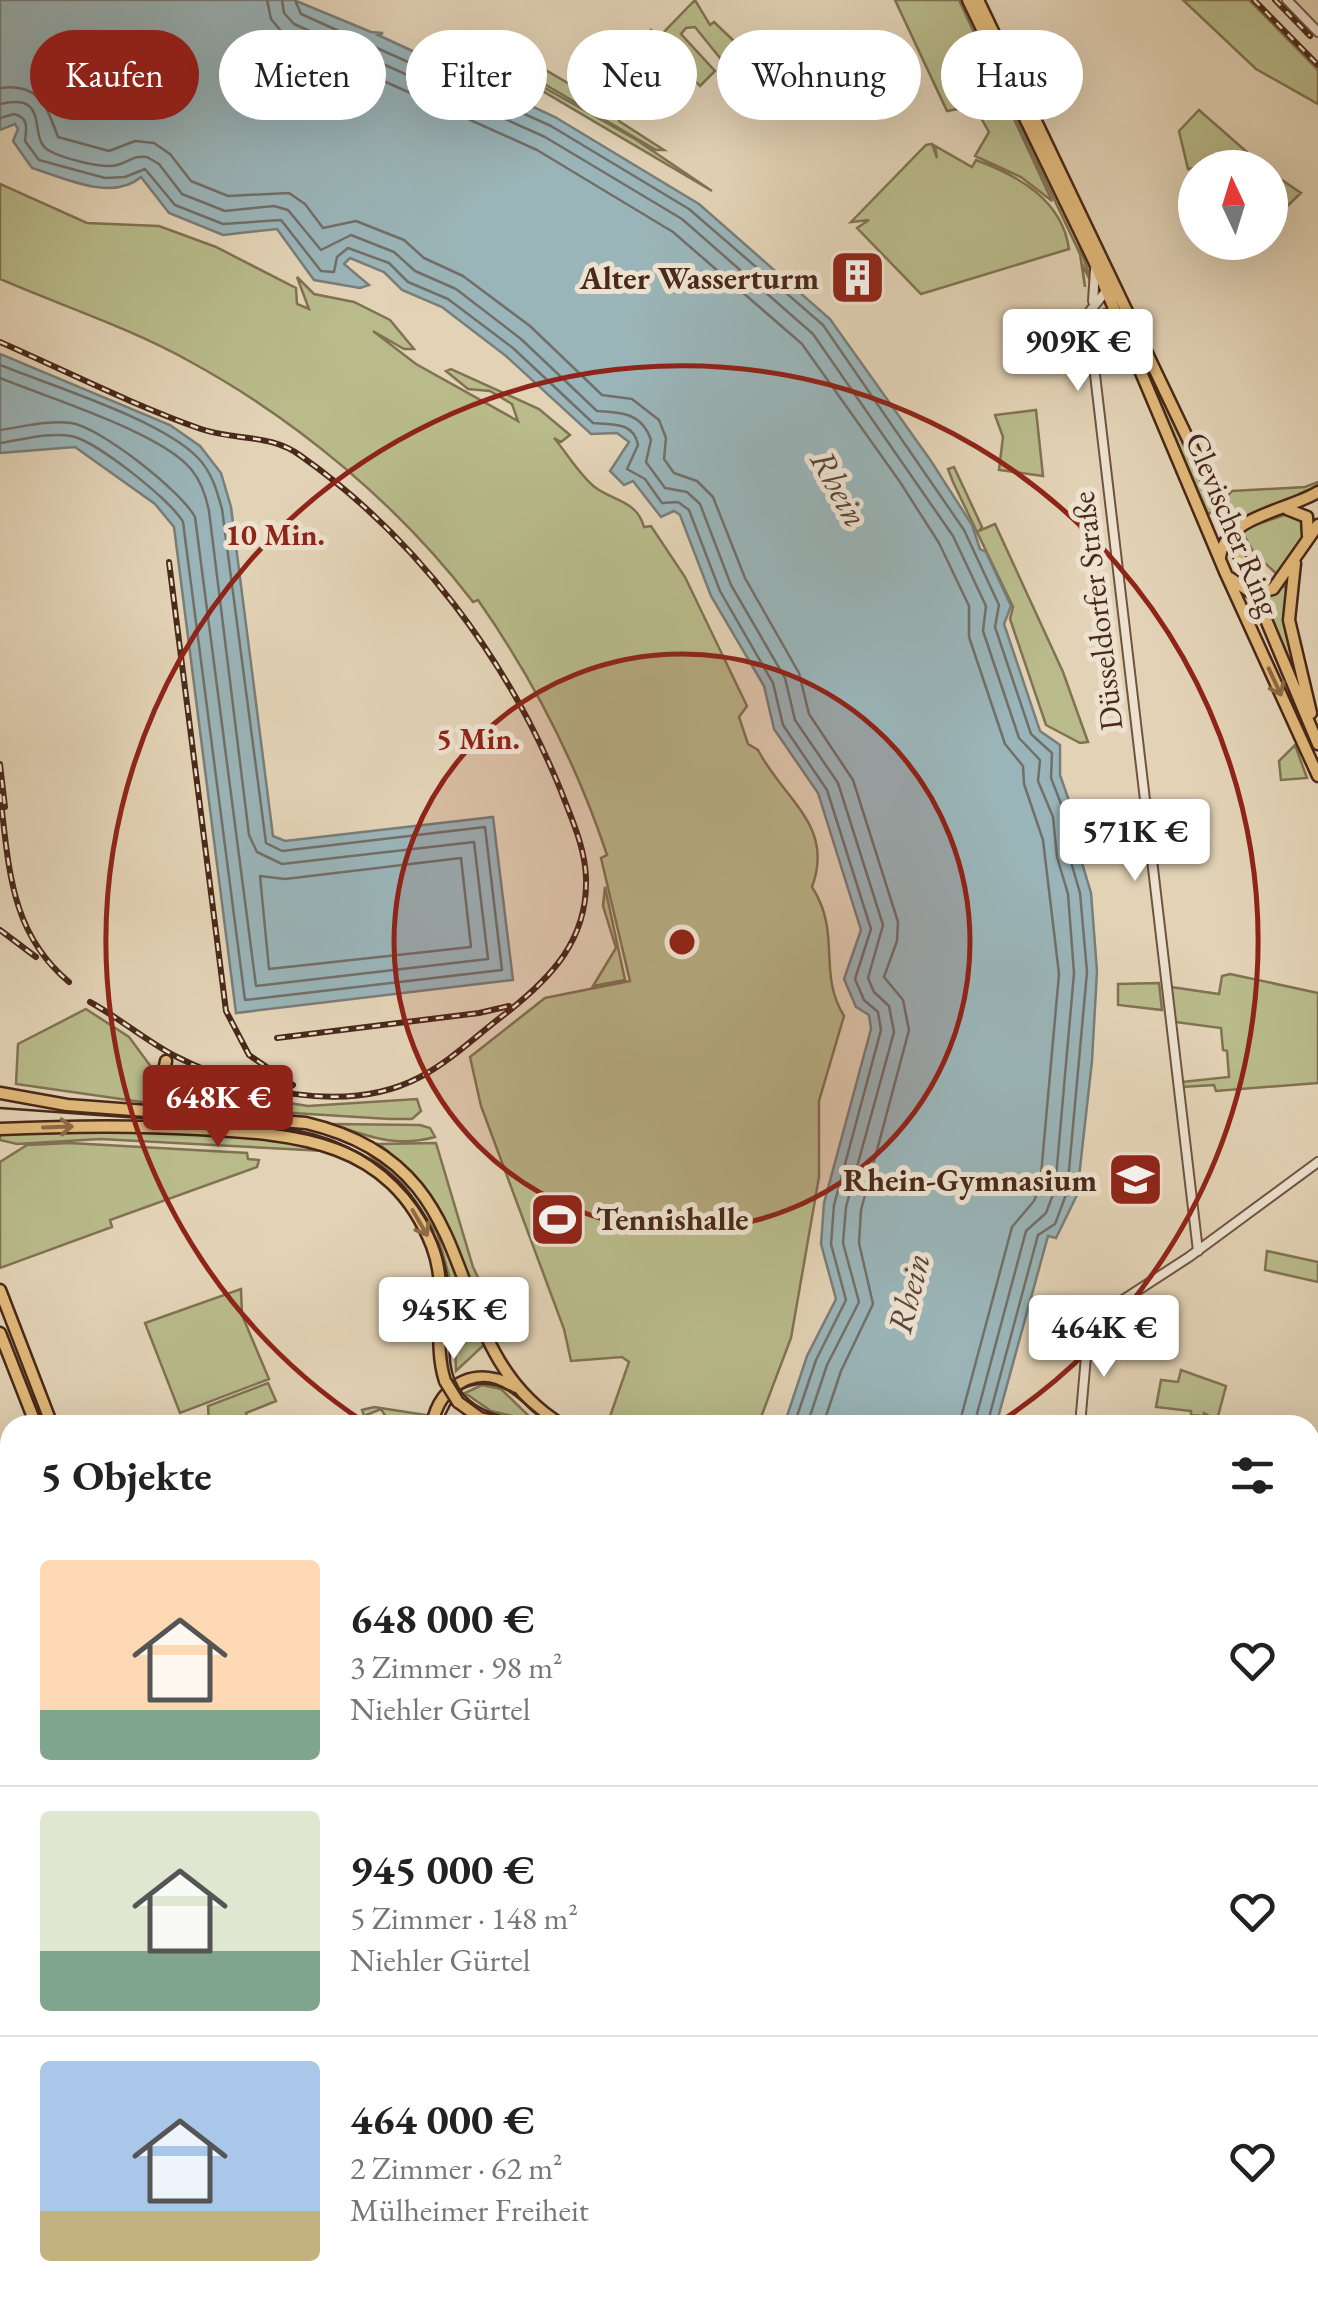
<!DOCTYPE html>
<html lang="de">
<meta charset="utf-8">
<style>
:root{--surface:#fff;--page:#f6f6f6;--text:#222;--muted:#767676;--line:#e0e0e0;--accent:#8f2418}
body{margin:0;font-family:"EB Garamond",serif;background:var(--page);color:var(--text);height:100vh;display:flex;flex-direction:column;font-size:38px;white-space:nowrap}
*{box-sizing:border-box;margin:0}
p{font-size:32px;color:var(--muted)}
.icon{flex:none;width:55px;height:55px;fill:none;stroke:currentColor;stroke-width:2;stroke-linecap:round;stroke-linejoin:round}
.map{position:relative;flex:1;overflow:hidden}
.panel{position:absolute;left:0px;top:1415px;width:1320px;height:890px;display:flex;flex-direction:column;background:var(--surface);border-radius:30px 30px 0 0;box-shadow:0 10px 40px #0002}
.panel>*{flex:none}
.banner{position:absolute;left:30px;top:30px;width:1260px;height:90px;display:flex;gap:20px}
.needle{width:65px;rotate:356deg}
.fabs{position:absolute;left:1178px;top:150px;display:grid;gap:20px}
.fabs a{display:grid;place-items:center;width:110px;height:110px;border-radius:50%;background:var(--surface);box-shadow:0 10px 40px #0002;font-size:50px}
.price{position:absolute;translate:-50% -85px;padding:0 22px;border-radius:10px;background:#fff;color:#222;font-size:32px;line-height:65px;filter:drop-shadow(0 2px 5px #0008)}
.price::after{content:'';position:absolute;left:50%;top:60px;width:30px;height:22px;margin-left:-15px;background:inherit;clip-path:polygon(0 0,100% 0,50% 100%)}
.price.current{background:var(--accent);color:#fff}
ul{padding:0;list-style:none}
li{display:flex;align-items:center;gap:30px;height:250px;padding:0 40px}
li+li{border-top:2px solid var(--line)}
li span{display:grid;place-items:center;flex:none;width:280px;height:200px;border-radius:10px;color:#555}
li>.icon{margin-inline-start:auto}
span .icon{width:120px;height:120px;fill:#fffc;stroke-width:1}
li b{font-size:42px}
h2{display:flex;justify-content:space-between;align-items:center;height:120px;padding:0 40px;font-size:42px}
.chip{padding:0 35px;border-radius:45px;background:var(--surface);box-shadow:0 10px 40px #0002;font-size:35px;line-height:90px}
.chip.current{background:var(--accent);color:#fff}
.map>svg:first-child{display:block}
</style>
<div class="map">
<svg width="1318" height="2305" viewBox="0 0 1318 2305">
<rect width="100%" height="100%" fill="#e3d3b6"/>
<filter id="stains"><feTurbulence type="fractalNoise" baseFrequency=".002" numOctaves="4"/><feColorMatrix values="0 0 0 0 .2 0 0 0 0 .09 0 0 0 0 .02 0 0 0 .5 -.17"/></filter>
<radialGradient id="worn" r=".72"><stop offset=".6" stop-color="#630" stop-opacity="0"/><stop offset="1" stop-color="#630" stop-opacity=".3"/></radialGradient>
<!-- green -->
<path fill="#b9bb8b" stroke="#817252" stroke-width="2.5" d="M695,0L710,25L714,22L738,45L746,41L724,63L695,27L686,28L681,34L715,71L700,86L676,61L669,65L643,40L651,30L657,39Z
M895,0H959L1052,201L1021,177L975,156L989,132L974,106L947,111Z
M1183,0H1249L1318,70V104L1256,69Z
M452,42L527,78L522,87L448,50Z
M980,42L1073,226L1093,286L1082,264L1085,287L1080,254Z
M537,65L619,113V121L664,150H656L534,78Z
M531,80L635,139L712,191L529,83Z
M1199,110L1264,167H1228L1222,163L1188,169L1179,131Z
M932,144L937,158L935,146L972,167L976,160C1019,176 1062,200 1069,249L921,294L857,228L869,220L851,222L926,145Z
M1270,172L1301,193L1282,211L1270,201Z
M0,184L87,223L159,226L216,247L296,288L297,304L309,309L297,277L314,294L354,302L390,320L414,349H404L373,331L416,364L518,421L512,404L490,391L468,389L446,371L451,369L539,409L570,435L561,442L554,438C567,453 580,476 596,488C614,501 637,501 644,527L651,526L685,577L747,706L739,717L748,744L758,750C783,799 835,825 812,887C842,933 817,972 844,1016L819,1101V1177L791,1338L758,1425H607L629,1362L622,1357L571,1361L564,1329L481,1106L470,1057L545,998L630,981L601,858L607,855C576,762 534,680 478,600L473,602C399,505 296,419 189,361C130,328 62,306 0,279Z
M1118,308L1217,510L1208,514Z
M1036,410L1043,476L999,470L1003,437L995,415Z
M954,467L982,527L979,531L995,524L1063,672L1088,742L1080,743L1046,725L1010,619L1013,607L953,482L948,469Z
M1318,482V488L1238,522L1226,497L1232,491L1305,487Z
M1290,513L1302,515L1306,534L1280,577L1254,553L1241,530Z
M1282,585L1287,589L1286,620L1305,703L1262,597Z
M1295,745L1307,778L1281,780L1279,761Z
M605,887L625,980L593,986L616,948L603,906Z
M1230,974L1318,993V1083L1216,1091L1214,1085L1182,1087L1181,1082L1229,1077L1227,1051L1223,1050L1221,1028L1175,1022L1171,987L1219,994L1222,976Z
M1159,983L1162,1010L1118,1005V984Z
M86,1009L129,1037L152,1068L149,1103L16,1084L18,1044Z
M180,1072L251,1097L308,1106L417,1099L421,1111L412,1119H389L261,1111L172,1096L165,1091V1079Z
M331,1124L420,1125L430,1128L435,1137C394,1148 369,1136 331,1124Z
M115,1128L285,1139L325,1151L100,1139L17,1144L0,1140V1132Z
M70,1143L247,1153L248,1159L259,1160L257,1167L110,1220L112,1227L0,1268V1162L27,1145Z
M436,1143L473,1267L502,1328L491,1336C455,1255 454,1204 379,1144Z
M364,1150C437,1188 458,1273 485,1344L456,1371L453,1290L437,1233L403,1184Z
M1267,1251L1318,1262V1282L1265,1270Z
M241,1289L242,1315L269,1379L180,1413L145,1323Z
M1181,1370L1226,1386L1217,1420L1204,1413V1416L1191,1415V1411L1156,1407L1161,1380L1178,1382Z
M268,1383L276,1401L246,1413L250,1425H209L208,1406Z
M482,1385L501,1389L534,1421L491,1411L465,1393Z
M374,1407L426,1415L425,1425H391L381,1409L364,1416L362,1410Z
M10,1605V1836L0,1850V1610Z
M1315,1816L1318,1827L1311,1829L1318,1846V2118L1311,2125L1318,2137V2163L1310,2169V1824Z
M188,2295H303L291,2305H181Z
M791,2295H975L957,2305H785Z
M1111,2295L1176,2298V2305H1108Z"/>
<!-- water -->
<path fill="#9ab5b9" stroke="#7a7d79" stroke-width="2.5" d="M0,0H294L371,32L383,33L378,35L555,117L699,204L830,319L931,461L972,525L980,549L986,552L1011,606L1004,624L1040,731L1060,745V775L1082,838L1079,853L1091,893L1097,971L1092,1061L1077,1195L1056,1238L1048,1236L996,1425H784L807,1356L836,1299L821,1244L824,1203L871,1029L869,1015L856,1007L844,979L861,930L818,793L774,729L764,686L711,596L680,515L674,511L661,517L633,481L624,485L610,471L629,442L617,433L591,434L506,356L442,307L402,290L384,272L350,258L344,264L369,285L360,288L314,280L277,229L223,235L169,213L141,177C112,202 65,178 32,168L13,141L18,129L15,124L0,130Z
M0,354L170,425L200,446L221,473L231,507L273,836L285,841L493,817L513,980L236,1013L174,527L155,504L75,447L0,453Z
M10,2141V2295H179L162,2305H0V2148Z
M336,2295H410L401,2305H324Z"/>
<g fill="none" stroke-linecap="round" stroke-linejoin="round">
<!-- shore -->
<path stroke="#726f69" stroke-width="2.5" d="M267,0L271,19L286,37L537,150L673,232L802,344L900,482L939,543L969,606V637L1005,744L1023,766L1024,784L1043,840L1059,974L1040,1186L1034,1201L1012,1227L959,1425
M282,0L284,13L294,24L545,137L682,219L813,334L953,536L986,606L983,631L1019,738L1040,760L1038,781L1053,817L1057,857L1068,894L1074,973L1055,1189L1046,1213L1026,1231L974,1425
M295,0L301,14L551,126L689,209L823,325L964,530L999,605L995,627L1031,734L1052,753L1051,778L1065,814L1072,839L1069,855L1080,893L1087,972L1067,1192L1055,1224L1038,1235L987,1425
M0,88C40,82 47,108 58,137L109,151L135,141L154,143L170,154L191,181L228,196L289,193L305,204L323,228L356,221L404,240L424,258L463,276L530,326L602,395L632,399L659,420L666,438L664,459L674,473L697,481L713,497L745,578L799,673L809,714L853,780L898,922L897,941L884,977L903,1000L909,1030L861,1210L859,1243L873,1304L841,1371L823,1425
M0,104C52,92 27,137 48,150C61,158 102,169 117,165C129,162 133,155 147,157L159,164L182,194L225,211L274,206L288,210L321,250L351,235L394,252L415,271L456,289L521,339L597,411C621,412 642,413 651,440L646,462L665,488L687,492L700,504L731,585L785,678L795,720L838,783L883,925L868,978L874,992L889,1006L894,1032L846,1207L843,1243L859,1302L827,1365L807,1425
M0,118L14,114C30,118 26,129 25,141L39,160L105,178L125,177L145,169L175,205L223,224L281,220L321,271L334,272L337,257L348,248L389,263L408,282L448,299L513,348L593,423C611,425 634,421 638,445L627,469L645,479L662,503L678,502L689,510L720,591L773,683L783,725L827,790L871,929L855,979L864,1000L878,1012L881,1030L834,1205L831,1244L846,1300L816,1360L794,1425
M0,365C52,386 163,420 199,459C212,473 217,491 222,509L266,843L282,851L485,827L502,970L245,1000L183,522C172,501 95,440 71,436C49,432 22,440 0,443
M0,378C48,398 160,432 191,469C201,481 206,496 209,511L249,835L257,852L282,864L474,842L488,959L256,986L195,517C181,491 100,427 71,423C48,420 22,427 0,430
M461,858L471,947L269,969L260,876L285,879Z"/>
<defs>
<path id="minor" d="M1287,0L1318,32
M1107,290L1090,311L1092,349L1198,1251
M1093,301L1095,270
M1090,326L1105,314L1119,320
M1080,1425L1089,1322L1189,1257L1318,1162
M1310,2207L1318,2199
M1310,2209V2222
M1310,2248L1318,2275
M600,2305L617,2295
M716,2305L720,2295"/>
<path id="major" d="M968,0L1094,261L1226,574L1318,776
M978,0L1208,481L1318,744
M1287,509L1307,517L1308,536
M1220,557C1226,516 1287,511 1318,492
M1295,563L1289,620L1311,713
M1230,578L1252,593L1273,589L1318,525
M166,1061L160,1089L167,1098L217,1110
M0,1093L67,1105L306,1123C499,1168 429,1343 562,1425
M0,1129C66,1126 131,1125 198,1129C295,1134 391,1140 432,1246C450,1293 431,1338 445,1381
M0,1290L52,1425
M0,1333L36,1425
M458,1402L480,1418L509,1425
M432,1425C440,1381 479,1366 516,1387
M1310,1625L1318,1600
M1310,1651L1318,1626
M0,1862L10,1848
M0,1883L10,1868
M0,2057L10,2049
M0,2068L10,2059
M1097,2305L1100,2295"/>
</defs>
<!-- minor casing -->
<use href="#minor" stroke="#705440" stroke-width="12"/>
<!-- major casing -->
<use href="#major" stroke="#492919" stroke-width="15"/>
<!-- minor -->
<use href="#minor" stroke="#ede2d0" stroke-width="8"/>
<!-- major -->
<use href="#major" stroke="#e2ba7b" stroke-width="10"/>
<!-- tram -->
<path stroke="#492919" stroke-width="2.5" d="M0,1108L282,1128C372,1139 443,1205 450,1298C453,1329 441,1368 463,1394C483,1418 519,1419 548,1425
M440,1425L456,1393C495,1363 518,1402 548,1422
M1310,1670L1318,1646
M0,1871L10,1857
M1101,2305L1104,2295"/>
<defs>
<path id="rail" d="M1254,0L1318,65
M1275,0L1310,36
M0,342C66,371 133,405 201,429C235,441 270,433 301,456C417,538 508,660 561,791C572,820 585,847 586,878C588,940 551,978 505,1014C478,1034 451,1061 420,1077C347,1116 243,1091 173,1055C144,1039 119,1018 90,1002
M169,562L226,1011L249,1055L293,1085
M0,764L5,807
M0,794C9,865 9,932 69,982
M0,930L36,957
M277,1038L479,1013L509,1006
M1180,2295L1233,2305
M1034,2305L1076,2295"/>
</defs>
<!-- rail casing -->
<use href="#rail" stroke="#492919" stroke-width="6"/>
<!-- rail -->
<use href="#rail" stroke="#ede2d0" stroke-width="2.5" stroke-dasharray="8" stroke-linecap="butt"/>
<defs>
<path id="major-bridge" d="M445,1381L458,1402"/>
</defs>
<!-- major-bridge casing -->
<use href="#major-bridge" stroke="#492919" stroke-width="15" stroke-linecap="butt"/>
<!-- major-bridge -->
<use href="#major-bridge" stroke="#e2ba7b" stroke-width="10"/>
</g>
<!-- one-way arrows -->
<defs><path id="oneway-shaft" d="M-6 0H5M1.5-3L5.5 0L1.5 3" fill="none" stroke-width="1.6" stroke-linecap="round" stroke-linejoin="round" transform="scale(2.5)"/></defs>
<g stroke="#8e6a45">
<use href="#oneway-shaft" transform="translate(1275 682) rotate(65)"/>
<use href="#oneway-shaft" transform="translate(58 1127) rotate(-2)"/>
<use href="#oneway-shaft" transform="translate(420 1223) rotate(60)"/>
</g>
<!-- distance rings -->
<circle cx="682" cy="942" r="288" fill="#8f2418" fill-opacity=".12"/>
<g fill="none" stroke="#8f2418" stroke-width="5">
<circle cx="682" cy="942" r="288"/>
<path d="M364 1422A576 576 0 1 1 1000 1422"/>
</g>
<!-- icons -->
<defs>
<symbol id="building-square" viewBox="-11 -11 22 22"><rect x="-9" y="-9" width="18" height="18" rx="4" fill="#8f2418" stroke="#ede2d0"/><path d="M-4-6H4V6H1V3H-1V6H-4ZM-2.5-4.3h1.7v1.8h-1.7ZM.8-4.3h1.7v1.8H.8ZM-2.5-1h1.7V.8h-1.7ZM.8-1h1.7V.8H.8Z" fill="#fff"/></symbol>
<symbol id="school-square" viewBox="-11 -11 22 22"><rect x="-9" y="-9" width="18" height="18" rx="4" fill="#8f2418" stroke="#ede2d0"/><path d="M0-5L7-2L0 1L-7-2ZM-4 1L0 2.5L4 1V4Q0 6-4 4Z" fill="#fff"/></symbol>
<symbol id="stadium-square" viewBox="-11 -11 22 22"><rect x="-9" y="-9" width="18" height="18" rx="4" fill="#8f2418" stroke="#ede2d0"/><path d="M0-5a6.5 5 0 1 0 0 10a6.5 5 0 1 0 0-10ZM-3.5-1.8h7v3.6h-7Z" fill="#fff"/></symbol>
</defs>
<g fill-rule="evenodd">
<use href="#building-square" x="826" y="246" width="63" height="63"/>
<use href="#school-square" x="1104" y="1148" width="63" height="63"/>
<use href="#stadium-square" x="526" y="1188" width="63" height="63"/>
</g>
<g text-anchor="middle" dominant-baseline="central" stroke-width="10" stroke-linejoin="round" paint-order="stroke">
<!-- poi labels -->
<g font-size="32" font-weight="bold" fill="#492919" stroke="#ede2d0" text-anchor="end">
<text x="819" y="278">Alter Wasserturm</text>
<text x="1097" y="1180">Rhein-Gymnasium</text>
<text x="596" y="1219" text-anchor="start">Tennishalle</text>
</g>
<!-- street labels -->
<g font-size="32" fill="#492919" stroke="#ede2d0">
<text transform="translate(1233 524) rotate(67)">Clevischer Ring</text>
<text transform="translate(1097 611) rotate(-97)">Düsseldorfer Straße</text>
</g>
<!-- water labels -->
<g font-size="35" font-style="italic" fill="#594539" stroke="#ede2d0">
<text transform="translate(840 488) rotate(61)">Rhein</text>
<text transform="translate(908 1293) rotate(-76)">Rhein</text>
</g>
</g>
<circle cx="682" cy="942" r="15" fill="#8f2418" stroke="#ede2d0" stroke-width="5"/>
<g font-size="30" text-anchor="middle" font-weight="bold" fill="#8f2418" stroke="#ede2d0" stroke-width="10" stroke-linejoin="round" paint-order="stroke">
<text x="275" y="545">10 Min.</text>
<text x="478" y="749">5 Min.</text>
</g>
<rect width="100%" height="100%" filter="url(#stains)"/>
<rect width="100%" height="100%" fill="url(#worn)"/>
</svg>
<div class="fabs">
<a><svg class="needle" viewBox="-14 -14 28 28"><path d="M0-13l5 13h-10z" fill="#e53935"/><path d="M0 13l5-13h-10z" fill="#767676"/></svg></a>
</div>
<b class="price" style="left:1078px;top:394px">909K €</b>
<b class="price" style="left:1135px;top:884px">571K €</b>
<b class="price current" style="left:218px;top:1150px">648K €</b>
<b class="price" style="left:454px;top:1362px">945K €</b>
<b class="price" style="left:1104px;top:1380px">464K €</b>
<div class="banner">
<a class="chip current">Kaufen</a>
<a class="chip">Mieten</a>
<a class="chip">Filter</a>
<a class="chip">Neu</a>
<a class="chip">Wohnung</a>
<a class="chip">Haus</a>
</div>
<section class="panel">
<h2>5 Objekte<svg class="icon" aria-label="filters" viewBox="0 0 24 24"><path d="M4 7h16M4 17h16"/><circle cx="9" cy="7" r="2"/><circle cx="15" cy="17" r="2"/></svg></h2>
<ul>
<li><span style="background:linear-gradient(#ffd9b3 75%,#7fa58c 0)"><svg class="icon" aria-label="home" viewBox="0 0 24 24"><path d="M3 11l9-7 9 7M6 9v11h12V9"/></svg></span><div><b>648 000 €</b><p>3 Zimmer · 98 m²</p><p>Niehler Gürtel</p></div><svg class="icon" aria-label="heart" viewBox="0 0 24 24"><path d="M12 20l-8-8c-3-5 5-10 8-4 3-6 11-1 8 4z"/></svg></li>
<li><span style="background:linear-gradient(#dfe7d0 70%,#7fa58c 0)"><svg class="icon" aria-label="home" viewBox="0 0 24 24"><path d="M3 11l9-7 9 7M6 9v11h12V9"/></svg></span><div><b>945 000 €</b><p>5 Zimmer · 148 m²</p><p>Niehler Gürtel</p></div><svg class="icon" aria-label="heart" viewBox="0 0 24 24"><path d="M12 20l-8-8c-3-5 5-10 8-4 3-6 11-1 8 4z"/></svg></li>
<li><span style="background:linear-gradient(#a9c7e8 75%,#c2b280 0)"><svg class="icon" aria-label="home" viewBox="0 0 24 24"><path d="M3 11l9-7 9 7M6 9v11h12V9"/></svg></span><div><b>464 000 €</b><p>2 Zimmer · 62 m²</p><p>Mülheimer Freiheit</p></div><svg class="icon" aria-label="heart" viewBox="0 0 24 24"><path d="M12 20l-8-8c-3-5 5-10 8-4 3-6 11-1 8 4z"/></svg></li>
</ul>
</section>
</div>
